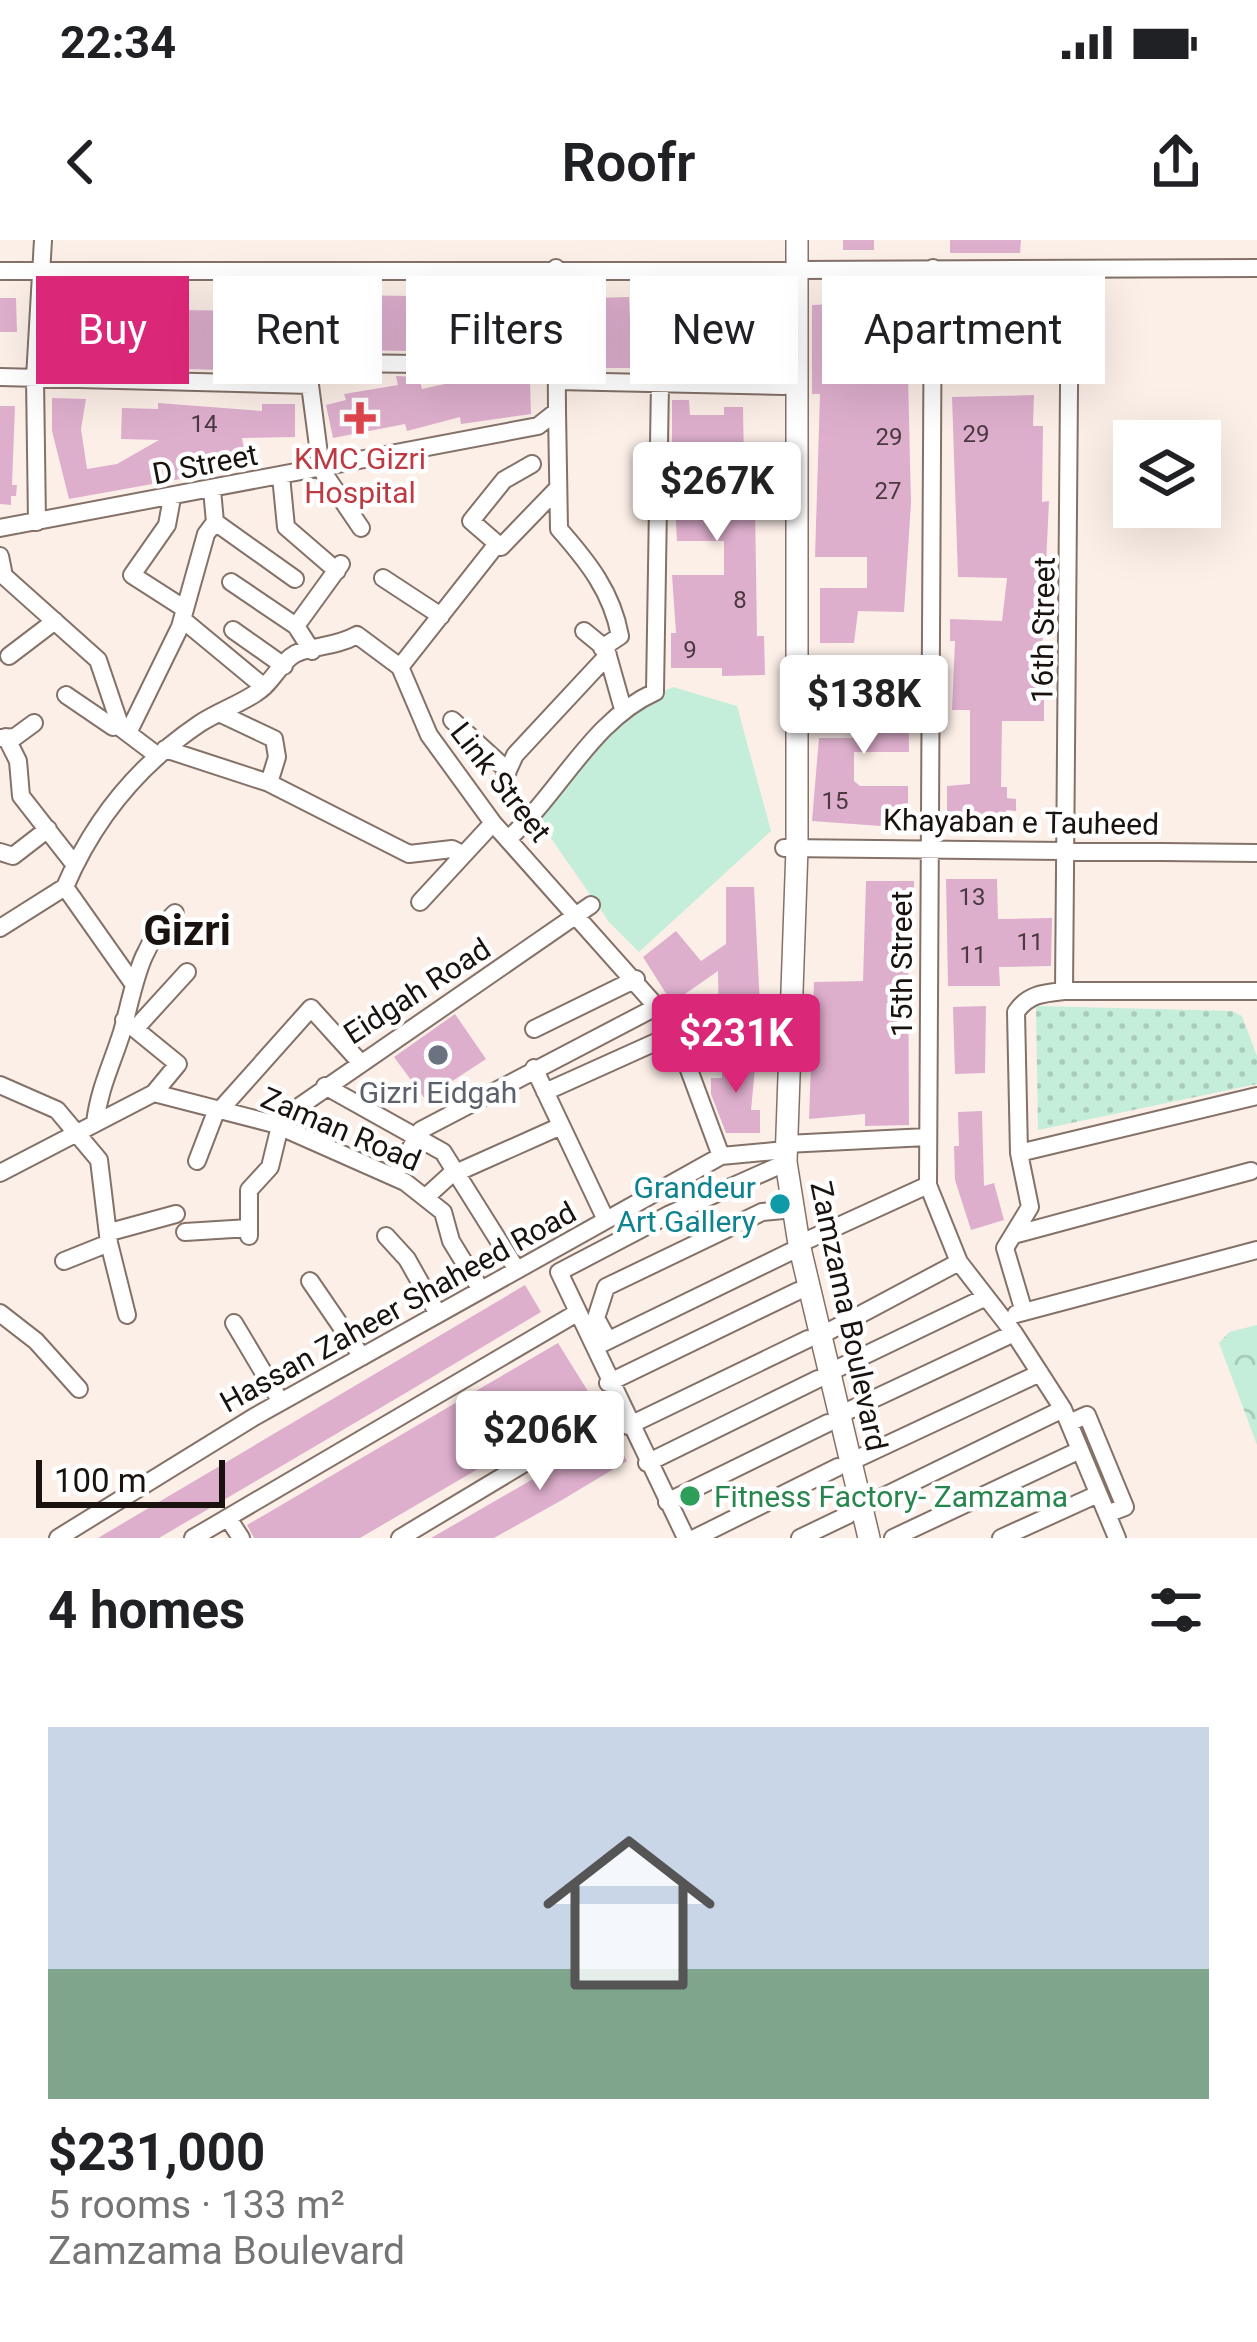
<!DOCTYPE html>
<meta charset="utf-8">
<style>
:root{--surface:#fff;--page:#f6f6f6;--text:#202124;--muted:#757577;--line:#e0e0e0;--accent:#db2777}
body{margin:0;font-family:Roboto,sans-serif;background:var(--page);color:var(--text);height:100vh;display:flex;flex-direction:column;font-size:45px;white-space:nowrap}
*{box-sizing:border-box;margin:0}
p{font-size:39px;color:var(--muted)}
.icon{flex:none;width:66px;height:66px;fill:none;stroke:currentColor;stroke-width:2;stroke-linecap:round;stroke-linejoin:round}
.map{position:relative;height:1298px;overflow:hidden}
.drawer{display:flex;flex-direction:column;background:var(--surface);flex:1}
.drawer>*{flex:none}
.banner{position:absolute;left:36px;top:36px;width:1185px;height:108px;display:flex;gap:24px}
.fabs{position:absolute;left:1113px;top:180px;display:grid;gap:24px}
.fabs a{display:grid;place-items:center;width:108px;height:108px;border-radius:0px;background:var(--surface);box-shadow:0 12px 48px #0002;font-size:60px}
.scale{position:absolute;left:36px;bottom:30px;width:189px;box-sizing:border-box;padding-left:12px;border:6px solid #19120e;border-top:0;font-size:33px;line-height:42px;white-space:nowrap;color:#19120e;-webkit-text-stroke:9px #fff;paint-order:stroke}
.price{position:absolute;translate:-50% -102px;padding:0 27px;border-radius:12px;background:#fff;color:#222;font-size:39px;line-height:78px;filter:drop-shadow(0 3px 6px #0008)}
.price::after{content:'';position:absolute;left:50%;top:72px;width:36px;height:27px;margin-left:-18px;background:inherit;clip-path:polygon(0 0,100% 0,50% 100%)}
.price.current{background:var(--accent);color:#fff}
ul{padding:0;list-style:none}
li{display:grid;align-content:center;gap:24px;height:636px;padding:0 48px}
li+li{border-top:3px solid var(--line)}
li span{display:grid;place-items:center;height:372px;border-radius:0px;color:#555}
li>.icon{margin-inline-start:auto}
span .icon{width:216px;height:216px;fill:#fffc;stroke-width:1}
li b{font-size:51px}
h2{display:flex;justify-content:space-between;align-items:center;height:144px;padding:0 48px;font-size:51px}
.tag{padding:0 42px;border-radius:0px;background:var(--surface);box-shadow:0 12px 48px #0002;font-size:42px;line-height:108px}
.tag.current{background:var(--accent);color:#fff}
.status{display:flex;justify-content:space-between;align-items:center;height:84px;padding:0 60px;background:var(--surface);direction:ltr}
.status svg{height:33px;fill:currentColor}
header{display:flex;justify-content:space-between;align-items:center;height:156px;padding:0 48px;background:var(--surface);font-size:54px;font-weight:600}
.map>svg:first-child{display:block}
</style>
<div class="status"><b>22:34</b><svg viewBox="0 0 49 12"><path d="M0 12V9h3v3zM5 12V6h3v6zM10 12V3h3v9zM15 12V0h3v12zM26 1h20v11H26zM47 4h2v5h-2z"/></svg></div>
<header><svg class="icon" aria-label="back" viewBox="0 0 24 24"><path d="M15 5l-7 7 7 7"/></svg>Roofr<svg class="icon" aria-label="share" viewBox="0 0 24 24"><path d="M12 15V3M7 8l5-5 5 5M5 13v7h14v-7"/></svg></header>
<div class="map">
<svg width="1257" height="1298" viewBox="0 0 1257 1298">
<defs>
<pattern id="grass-dots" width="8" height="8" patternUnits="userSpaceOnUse" patternTransform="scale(3)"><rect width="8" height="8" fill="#c4eeda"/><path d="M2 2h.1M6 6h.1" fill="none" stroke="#a8cbba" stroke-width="1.8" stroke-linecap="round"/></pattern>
<pattern id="park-crowns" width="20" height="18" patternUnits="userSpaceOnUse" patternTransform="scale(3)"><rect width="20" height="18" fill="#c4eeda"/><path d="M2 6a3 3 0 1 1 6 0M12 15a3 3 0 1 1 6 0" fill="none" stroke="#a8cbba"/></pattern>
</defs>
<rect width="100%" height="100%" fill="#fcefe8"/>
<!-- grass -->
<path fill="url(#grass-dots)" d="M1036,766L1232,771L1242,776L1257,816V844L1038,890Z"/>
<!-- park -->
<path fill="url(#park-crowns)" d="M1257,1085V1205L1219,1103L1229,1092Z"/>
<!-- pitch -->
<path fill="#c4eeda" d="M673,447L737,466L771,591L639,712L609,682L535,575L619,471Z"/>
<!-- building -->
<path fill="#deafcd" d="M843,0H874V10H843Z
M950,0H1021L1020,13H950Z
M53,52H79V60L179,62V70L263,71V57L288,56V65L328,64V56L351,55L526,58L527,96H533L534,113L345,110L319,112L320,120L292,121L293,127L257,131L186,129V120H123V115L50,116Z
M595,53V58L629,57L630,79H681L682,118H631V128H600L599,119H569V54Z
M1032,55L1057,56L1056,101L954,97V58Z
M705,56H754L750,132L705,131Z
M0,58H16L17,92H0Z
M912,61V96L854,98V134L908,135L911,263L904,372L858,371L854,403H820V348H867V317H815L820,154H812V65Z
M396,136L419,137L422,149L472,138L530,141L531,174L461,184L460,177L407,191L405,184L333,198L326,165L346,160L344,154L398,145Z
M1034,155L1033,186H1043L1042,262L1049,261L1042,409L1049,455H1044V481H1002L1001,547H1007V558L1016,559V571L1006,570L1005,581L947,582V546L970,544V470H952L955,401H950V379L1002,381L1007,338L958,337L952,157Z
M52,158L86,159L81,189L87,229L117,224L159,200L121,199L122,168L158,169V163L262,171V164H295V197L242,198L247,227L69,259L52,191Z
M672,160H689L690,175H724V167H743L744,223H767V262H755L757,396H764L765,435L722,436V428H671V393H676L672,335H724V301H677L674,247H681L680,211H672Z
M0,166H15L12,245H17L16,256H11V265L0,264Z
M865,435H908L909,512H854V541L860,546H908V588L812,581L819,498H865V479H823V460H866Z
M946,639H997L998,679L1052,678L1051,726L999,727L1000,746H948Z
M866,641H914V674H908L909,885L865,886V874L809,879L814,742L863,741Z
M726,647H754L761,785H719L718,731L672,763L643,717L676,691L701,721L726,704Z
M986,766L985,833L955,834L953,767Z
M455,774L486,819L425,859L394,817Z
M687,786H717V816H697Z
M722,818H756L751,870H760V893H726L711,854V838H722Z
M982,871L984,946L994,943L1004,980L971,990L955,940L954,906H959L958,872Z
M525,1045L541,1072L409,1151L159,1298H98Z
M558,1103L594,1161L360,1298H254L247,1285Z
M611,1194L627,1221L562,1260L494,1298H431Z"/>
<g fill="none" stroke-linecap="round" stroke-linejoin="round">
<defs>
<path id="minor" d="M933,28L928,945L959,1022L1014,1093L1063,1169L1117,1298
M798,30L1257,28
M0,31H785
M345,123L556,126
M0,137L310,145L321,229L361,288
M557,141L784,146
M557,171L559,289C588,322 612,352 620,396L602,408
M532,224L504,240L471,281L501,307L558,248
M281,236L286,287L337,331
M172,258L167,285L132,335L185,369
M37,282L35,138L43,0
M215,282L295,339
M0,288L538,186L557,171L556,28
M0,316L4,336L98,420L121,488L158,516
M383,338L441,376
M231,342L296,386L312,411
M182,379L264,447
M296,386L341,324
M233,390L284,426
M584,391L606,409L623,469
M9,416L55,381
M400,427L497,304
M66,455L113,487L120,485
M219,473L274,499L277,517L269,543
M452,480L508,531
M128,493L180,387L206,294L215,282L212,250
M6,497L18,521L21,556L75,625
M1,498L15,497L34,483
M165,509L269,543L409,614L452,609L462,614
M503,541L515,515L608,415
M508,599C559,554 592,480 655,452L660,142
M784,608L1257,613
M0,612L13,616L48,589
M420,662L493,583
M0,688L65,647
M132,742L65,647C94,579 137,526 199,484C217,472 238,465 256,453C272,444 280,422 295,414C311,405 334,408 357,395L400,427L429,495L493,583L672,784L721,916
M1064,751L1070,29
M124,780L178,824L154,853
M135,789L187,732
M534,789L636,739
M534,828L606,980
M0,845L57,870L99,920L109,1003L127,1075
M325,846L443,912L517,1030
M545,852L676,793
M220,870L311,768L359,821
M95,883C99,849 112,824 122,792C135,745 138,707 175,673
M274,884L591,665
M786,904L927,897
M1019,913L1257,856
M197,921L217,869
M0,933L154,853L274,884L405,942L443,972L451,1001L481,1050
M394,937L421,890L658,766
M426,957L449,936L561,886
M110,992L176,974
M185,992L249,988
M1017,994L1251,931
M249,996V950L270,927L280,886
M386,996L407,1019L438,1074
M799,1004L928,945
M64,1021L109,1003
M310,1041L362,1117
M1024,1072L1005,1008L1030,967L1019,913L1016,772C1028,754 1044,753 1064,751H1257
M0,1073L36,1101L79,1149
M1016,1074L1257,1010
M234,1083L281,1162
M820,1096L959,1022
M608,1100L596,1078L606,1047L762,972L783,970
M603,1103L790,1012
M828,1133L986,1057
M608,1143L798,1051
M837,1176L1014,1093
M1069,1183L1087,1175L1125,1267L1107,1274
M628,1186L808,1099
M850,1222L1040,1133
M647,1223L818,1139
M667,1262L828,1183
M862,1267L1063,1169
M228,1278L241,1298
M58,1298L254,1177L721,916L775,911
M193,1298L575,1074
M400,1298L620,1166
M686,1298L559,1032L668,975L776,927
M695,1298L838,1227
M800,1298L848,1275
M893,1298L1080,1210
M1001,1298L1098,1254"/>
<path id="major" d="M797,0V608L786,922L799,1004L869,1298"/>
</defs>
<!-- minor casing -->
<use href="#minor" stroke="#847167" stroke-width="20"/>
<!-- major casing -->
<use href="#major" stroke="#847167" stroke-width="24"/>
<!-- minor -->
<use href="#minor" stroke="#fff" stroke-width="16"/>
<!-- major -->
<use href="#major" stroke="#fff" stroke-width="21"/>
</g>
<!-- markers -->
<path fill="#e0444e" stroke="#fff" stroke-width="4.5" d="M354 160h12v12h12v12h-12v12h-12v-12h-12v-12h12z"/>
<circle fill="#6b7280" stroke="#fff" stroke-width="4.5" cx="438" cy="815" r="12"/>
<circle fill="#0f9aa8" stroke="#fff" stroke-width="4.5" cx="780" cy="964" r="12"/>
<circle fill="#2e9e5b" stroke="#fff" stroke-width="4.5" cx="690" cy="1256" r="12"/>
<g text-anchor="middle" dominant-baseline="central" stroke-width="9" stroke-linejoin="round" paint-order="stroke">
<!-- number labels -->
<g font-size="24" fill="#4a393e">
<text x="204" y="184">14</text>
<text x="976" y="194">29</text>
<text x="889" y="197">29</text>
<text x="888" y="251">27</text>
<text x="740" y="360">8</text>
<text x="690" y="410">9</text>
<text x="835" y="561">15</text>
<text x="972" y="657">13</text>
<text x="1030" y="702">11</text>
<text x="973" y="715">11</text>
</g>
<!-- health labels -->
<g font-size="30" fill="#be3a42" stroke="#fff">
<text x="360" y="218">KMC Gizri<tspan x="360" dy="34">Hospital</tspan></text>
</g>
<!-- street labels -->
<g font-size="30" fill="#19120e" stroke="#fff">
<text transform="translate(205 224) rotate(-11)">D Street</text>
<text transform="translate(1043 390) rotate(-89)">16th Street</text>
<text transform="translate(501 542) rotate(52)">Link Street</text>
<text transform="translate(1021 582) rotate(1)">Khayaban e Tauheed</text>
<text transform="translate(901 724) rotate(-90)">15th Street</text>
<text transform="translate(417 751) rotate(-33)">Eidgah Road</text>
<text transform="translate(341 889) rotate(23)">Zaman Road</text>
<text transform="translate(398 1067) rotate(-29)">Hassan Zaheer Shaheed Road</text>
<text transform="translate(849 1076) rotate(78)">Zamzama Boulevard</text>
</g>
<!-- worship labels -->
<g font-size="30" fill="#5b616d" stroke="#fff">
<text x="438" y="852">Gizri Eidgah</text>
</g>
<!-- culture labels -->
<g font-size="30" fill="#0d838f" stroke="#fff" text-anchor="end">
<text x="756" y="947">Grandeur<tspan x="756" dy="34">Art Gallery</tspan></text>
</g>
<!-- leisure labels -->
<g font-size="30" fill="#27864d" stroke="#fff" text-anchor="start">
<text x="714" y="1256">Fitness Factory- Zamzama</text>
</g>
<!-- district labels -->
<g font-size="42" font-weight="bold" fill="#19120e" stroke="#fff">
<text x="187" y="690">Gizri</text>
</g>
</g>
</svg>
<div class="fabs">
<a><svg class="icon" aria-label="layers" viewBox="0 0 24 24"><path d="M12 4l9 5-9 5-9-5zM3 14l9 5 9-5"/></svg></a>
</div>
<div class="scale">100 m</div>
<b class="price" style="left:717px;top:304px">$267K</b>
<b class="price" style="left:864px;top:517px">$138K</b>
<b class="price current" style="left:736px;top:856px">$231K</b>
<b class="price" style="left:540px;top:1253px">$206K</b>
<div class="banner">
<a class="tag current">Buy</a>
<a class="tag">Rent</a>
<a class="tag">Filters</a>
<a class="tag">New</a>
<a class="tag">Apartment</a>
</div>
</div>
<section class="drawer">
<h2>4 homes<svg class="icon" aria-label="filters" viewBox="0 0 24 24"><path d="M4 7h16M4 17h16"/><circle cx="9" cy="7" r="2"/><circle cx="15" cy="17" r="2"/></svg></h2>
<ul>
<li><span style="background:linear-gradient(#c9d6e8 65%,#7fa58c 0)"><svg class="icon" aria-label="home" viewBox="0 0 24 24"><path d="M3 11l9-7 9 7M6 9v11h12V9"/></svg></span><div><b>$231,000</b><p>5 rooms · 133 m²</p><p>Zamzama Boulevard</p></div></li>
</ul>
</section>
